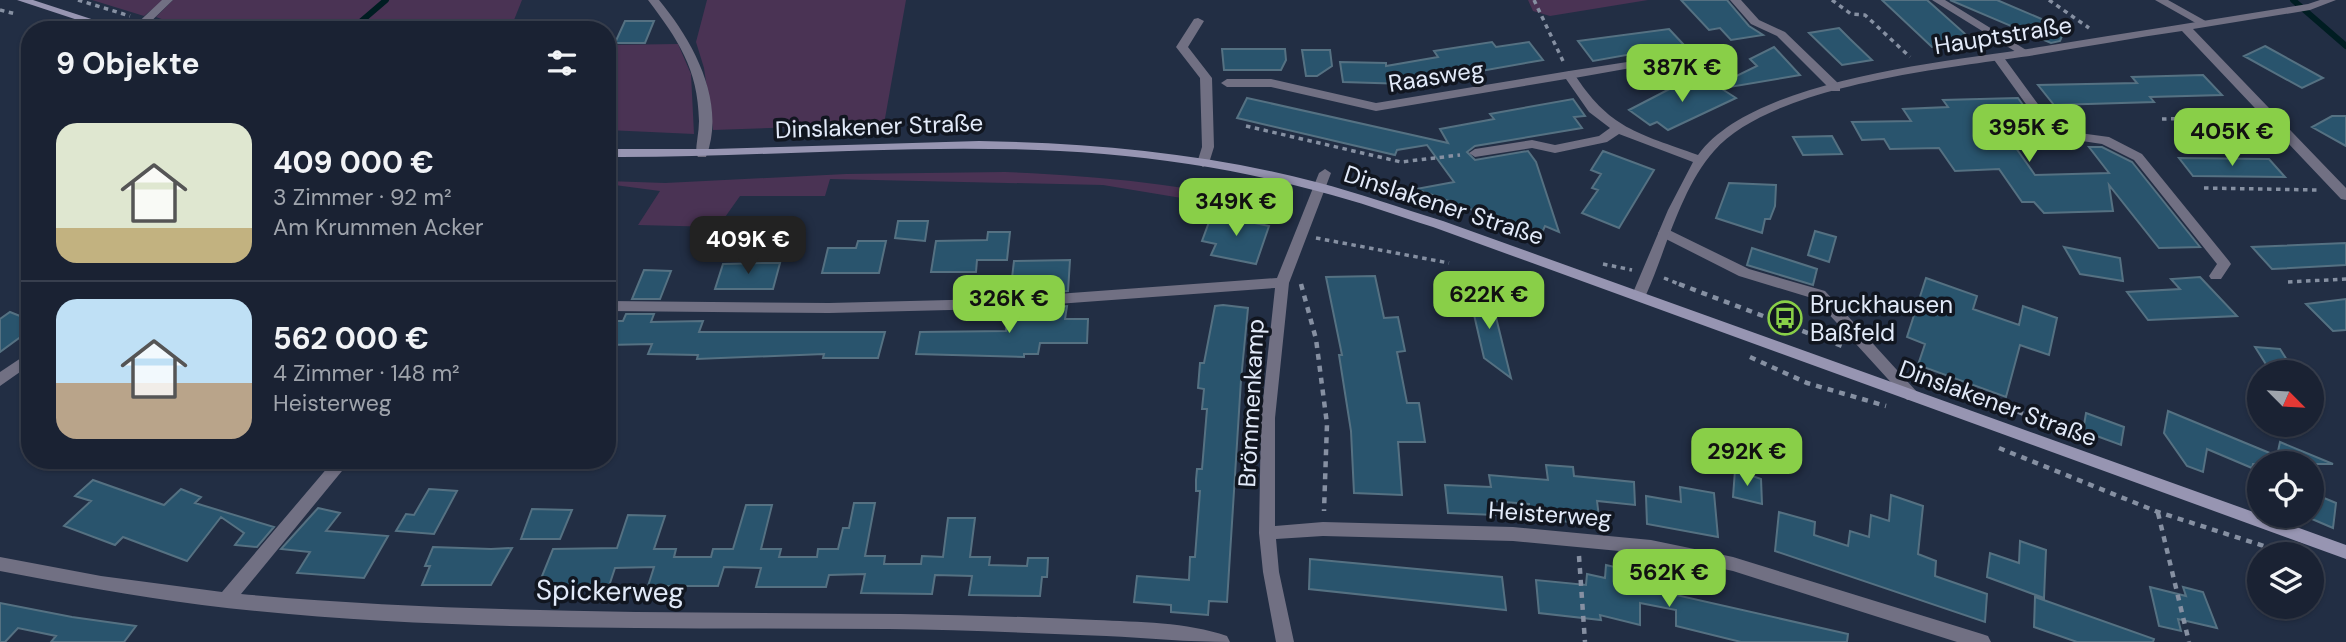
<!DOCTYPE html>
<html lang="de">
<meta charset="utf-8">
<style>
:root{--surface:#1a2233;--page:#272f3f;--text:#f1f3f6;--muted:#9fa4ac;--line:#383f4e;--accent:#89cf48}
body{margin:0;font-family:"DM Sans",sans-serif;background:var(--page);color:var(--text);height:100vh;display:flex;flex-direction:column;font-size:26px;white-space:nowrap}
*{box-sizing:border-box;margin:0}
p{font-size:23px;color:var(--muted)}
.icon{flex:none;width:38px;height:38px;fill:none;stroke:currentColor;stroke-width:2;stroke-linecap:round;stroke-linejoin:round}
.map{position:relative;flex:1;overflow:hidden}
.drawer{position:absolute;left:21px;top:21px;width:595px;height:448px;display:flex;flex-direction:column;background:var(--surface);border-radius:28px;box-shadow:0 2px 5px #0004,0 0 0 2px var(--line)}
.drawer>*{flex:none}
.needle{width:46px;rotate:114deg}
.buttons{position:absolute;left:2247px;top:360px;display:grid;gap:14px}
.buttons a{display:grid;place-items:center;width:77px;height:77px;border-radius:50%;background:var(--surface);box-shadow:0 2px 5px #0004,0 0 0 2px var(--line);font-size:35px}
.price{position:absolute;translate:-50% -60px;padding:0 16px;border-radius:14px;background:var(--accent);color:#111;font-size:23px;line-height:46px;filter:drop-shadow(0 2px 4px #0008)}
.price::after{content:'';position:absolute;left:50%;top:42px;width:21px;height:16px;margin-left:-10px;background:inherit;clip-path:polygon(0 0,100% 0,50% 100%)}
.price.current{background:#222;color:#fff}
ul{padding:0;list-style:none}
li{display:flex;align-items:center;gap:21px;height:175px;padding:0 35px}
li+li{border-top:2px solid var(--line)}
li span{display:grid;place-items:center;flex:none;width:196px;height:140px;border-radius:21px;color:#555}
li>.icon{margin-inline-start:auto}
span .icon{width:84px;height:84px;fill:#fffc;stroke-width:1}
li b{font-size:30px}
h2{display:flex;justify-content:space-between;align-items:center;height:84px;padding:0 35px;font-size:30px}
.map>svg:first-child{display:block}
</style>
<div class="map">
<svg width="2346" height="642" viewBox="0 0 2346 642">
<rect width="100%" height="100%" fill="#222e44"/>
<!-- green -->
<path fill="#4a3354" d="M92,0H164L144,16Z
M173,0H522L510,30H192L156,17Z
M707,0H906L884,124L713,130L704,68L696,42Z
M1528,0H1648L1550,16L1533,11Z
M678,44L691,74L694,134L607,130V45Z
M1005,172C1102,176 1196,185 1290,210V216L1103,185L830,179L825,196H740L718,227L638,225L660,191L607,184V181L665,183L846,174Z"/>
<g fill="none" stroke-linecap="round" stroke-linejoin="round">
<!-- stream -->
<path stroke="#001d22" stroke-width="6" d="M2293,0L2346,46
M351,30L386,0"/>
</g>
<!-- building -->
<path fill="#29546d" stroke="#557182" stroke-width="2" d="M1681,0H1727L1749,26L1763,35L1731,40L1720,28L1709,30Z
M1882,0H1927L1972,40L1932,47Z
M1950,0H1997L2065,29L2060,41L2051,43Z
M625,21H654L645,43H615Z
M1839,28L1850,39L1872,60L1842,65L1809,33Z
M1669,29L1684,45L1676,47L1679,49L1645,55L1643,52L1593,61L1578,41Z
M1492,42L1496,47L1529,42L1543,60L1407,84L1343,82L1340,62L1386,63V66L1438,57L1434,51Z
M2265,46L2323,78L2302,88L2244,56Z
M1774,47L1800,75L1724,88L1722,83L1757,66L1750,59Z
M1222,49H1285L1286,60L1281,70H1224Z
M1302,50H1330L1332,66L1317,76H1306Z
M2203,75L2222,95L2150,97L2154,102L2054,105L2038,85L2137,83L2132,77Z
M1708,80L1736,98L1668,130L1657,122L1650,125L1629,110L1683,82L1693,88Z
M1247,98L1448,143L1440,129L1494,119L1490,114L1573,99L1585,116L1574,117L1582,128L1475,146L1467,152L1475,160L1528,151L1536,162L1559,232L1545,226L1541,235L1416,189L1454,182L1427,145L1397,150L1395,155L1237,118Z
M2018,98L2036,123L1999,124L2035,175L2109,173L2089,147H2102L2132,162L2200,247L2159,248L2109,185L2113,211L2044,213L2034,202H2022L1999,169L1955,171L1939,148L1890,149L1884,139L1862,140L1852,122L1911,121L1903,109L1948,107L1943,100Z
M2332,116H2346V146L2312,127Z
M1832,136L1842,154L1803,155L1793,137Z
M1603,151L1654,170L1619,228L1582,213L1598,190L1592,188L1601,174L1591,170Z
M2179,158L2269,159L2285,177L2193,176Z
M1729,183L1776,185L1775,206L1770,219H1765L1762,233L1716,218Z
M1212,214L1269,226L1256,264L1211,255L1216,244L1202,241Z
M898,221H928L925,241L895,238Z
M1815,231L1836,237L1829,262L1808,255Z
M988,232H1010L1007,260H977L976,272H931L936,241L987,240Z
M858,241H886L879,273H822L828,248H856Z
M2346,243V265L2272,269L2252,247Z
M2064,247L2120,258L2123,281L2080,274Z
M1752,248L1817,269L1813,285L1747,265Z
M1070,260L1068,291L1010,295L1014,261Z
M762,263H780L773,289H715L723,264Z
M644,270L671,271L660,299H632Z
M1375,276L1384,318L1398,317L1405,351L1397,352L1407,403H1419L1425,442H1398L1402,495L1354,493L1351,431L1339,355H1342L1326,277Z
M2200,277L2237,316L2148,320L2127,292L2180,289L2171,279Z
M1926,278L1977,296L1973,309L2019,325L2023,306L2057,318L2049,355L2020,345L2006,397L1918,365L1925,344L1907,337Z
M1469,293H1490L1511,378L1484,358Z
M2346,299V330L2333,331L2306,304Z
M1223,305L1248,308L1241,380L1227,602L1209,601L1208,615L1171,612V605L1134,602L1137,576L1189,580L1190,557H1195L1200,491H1196V480L1197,469H1202L1207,409H1202L1204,389L1198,388L1200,363H1204L1215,306Z
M1067,306L1065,319H1088L1087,343H1040L1038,354H1024V357L916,354L920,332L1006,331L1008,310Z
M10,312L30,320V330L0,352V319Z
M626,314H654L651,322L703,321L699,332H885L878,358H823L824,354L697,359L698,355L648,354L652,344L607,345V321H623Z
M2255,347L2280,349L2294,371L2269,369Z
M2168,411L2277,456L2280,442L2333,464H2253L2252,468L2207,449L2203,472L2187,466L2164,433Z
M2086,413L2124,427L2121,445L2083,431Z
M1546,465L1573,467L1574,476L1634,482L1635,505L1597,501L1600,525L1530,518L1529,504L1493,501L1495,515L1448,513L1445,485L1491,487L1489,475L1548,480Z
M1735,470L1761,479L1762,504L1733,497Z
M93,480L164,505L181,489L201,497L195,503L274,527L257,547L235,545L244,533L221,517L187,561L123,537L115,545L64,526L91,501L75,496Z
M1680,487L1714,493L1718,537L1647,524L1646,496L1681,502Z
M429,489L457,491L434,534L396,531L406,514L414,515Z
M2312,493L2336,503L2333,528L2312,519Z
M1891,495L1923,506L1918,554L1936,561L1935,576L1987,594L1985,622L1775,551L1779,512L1815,522L1814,535L1848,546L1850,531L1869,537L1871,515L1889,521Z
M854,503H875L865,556H885L884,564H921L922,556L943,557L948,518H975L970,557H990L989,565L1027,566L1028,558H1048L1047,577H1042L1040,596L969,595L972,576L935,575L932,594L861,593L865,574L829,575L826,587H756L761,568L724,567L718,586H648L654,567L615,568L609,586H538L553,549L617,548L628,515L665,516L654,549H676L674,557H711L713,549H733L746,505H772L761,549H781L779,557H817L818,549H838L843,528H849Z
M318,508L340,513L326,531L388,536L364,578L297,573L310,552L281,549Z
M532,509L572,510L560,539H521Z
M2020,541L2046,550L2044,598L1987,577L1990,553L2019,563Z
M433,547L491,549L512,548L491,585H422L430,566H425Z
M1310,559L1502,577L1506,610L1309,589Z
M1606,565L1676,581V595L1848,634L1847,642H1741L1676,626V610L1640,603V625L1600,615L1601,620L1539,613L1536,580L1586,585L1587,574L1605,578Z
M2150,587L2186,596L2183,587L2203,592L2217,628L2178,619L2181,631L2159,626Z
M2035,597L2154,639L2153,642H2077L2034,627Z
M0,603L72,617L136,626L124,642H51L56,636L18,628L5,642H0Z"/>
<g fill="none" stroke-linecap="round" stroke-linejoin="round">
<!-- path-far1 -->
<path stroke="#8690a2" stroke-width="3.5" stroke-dasharray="4.5 4.5" stroke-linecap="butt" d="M78,0L130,16
M1534,0L1563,61
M1832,0L1851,14L1865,15L1910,57
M2049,0L2089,28
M0,10L16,14
M2162,119L2250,117
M1246,126L1401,162L1460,155
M2204,188L2318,190
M1316,238L1449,263
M1603,264L1632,270
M1664,278L1684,286
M2288,282L2346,279"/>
<!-- path -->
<path stroke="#8690a2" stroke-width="4.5" stroke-dasharray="6 6" stroke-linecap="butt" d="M1301,284L1316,339L1327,424L1324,511
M1679,284L1842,346
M1750,357L1807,383L1886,406
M1916,374L2081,435
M1999,448L2158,512L2292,555
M2158,513L2189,642
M1579,556L1585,642"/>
<!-- service -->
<path fill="#717083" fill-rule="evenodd" d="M162,0H173L142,30H130Z
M648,0H659C693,41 727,102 706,157H698L696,154C696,143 699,132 699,121C698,68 678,40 648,0Z
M1730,0H1741L1759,20L1785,32L1840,85V91H1832L1777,36L1751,24Z
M1932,0H1945L2031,53L2029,55H2021Z
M2155,0H2168L2211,24L2209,26H2201Z
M1198,18L1204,21L1188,47L1212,78L1214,147L1209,163L1203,167L1197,163L1202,147L1200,78L1176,47L1194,19Z
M1998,54L2002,55L2057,130L2109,137L2142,154L2229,261L2231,264L2221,279H2211L2209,276L2217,264L2134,160L2102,144L2049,136L1992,57Z
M1666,56L1672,59L1670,61L1569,79L1563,75L1569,71Z
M1665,228L1749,269L1825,291L1917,392L1919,396L1917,400H1907L1815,299L1739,276L1660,236L1658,233L1660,230Z"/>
<!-- minor -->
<path fill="#717083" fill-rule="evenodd" d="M2320,0H2336L2310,10L2193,29L2346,188V200L2341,199L2182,31C2133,38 2084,47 2035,55C1949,68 1773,84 1714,151C1681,188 1666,250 1646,295L1639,300L1632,295L1668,210L1693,162L1619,134L1607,142L1555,153L1532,148L1475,157L1469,153L1475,149L1532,140L1555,145L1599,136L1610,128L1589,112L1566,79L1376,111L1271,87H1227L1221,83L1227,79H1271L1376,103L1569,71L1573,72C1609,129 1638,133 1698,155C1754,77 1956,61 2046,46C2133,32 2221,18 2308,4Z
M1325,169L1331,173L1289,283L1275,418V526L1323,522L1513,527L1651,540L1733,557L1982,634L1988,636L1991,642H1957L1733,571L1651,554L1513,541L1323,536L1276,539L1279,572L1294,642H1276L1263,572L1259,533L1261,418L1275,288L990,309L829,313L607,311V301L829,303L990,299L1277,278L1319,173Z
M30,352V365L0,386V372Z
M334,460H351L241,594C460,614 681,612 901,614C966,615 1031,617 1096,620C1138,622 1187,622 1227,636L1230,642C1188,642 1147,638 1106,636C1034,633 961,630 889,629C660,627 429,633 202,605C134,596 67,584 0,571V557L101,576L222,592Z"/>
<!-- secondary -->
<path fill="#9795b2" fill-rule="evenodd" d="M17,0H33L125,30H108Z
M979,141C1093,143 1205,153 1316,182C1359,193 1400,208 1443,221L2259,514V516H2266L2346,545V559L1433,227C1395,215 1357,201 1317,191C1248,172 1176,160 1104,154C939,140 772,158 607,157V149H713Z"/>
</g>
<!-- icons -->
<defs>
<symbol id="bus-ring" viewBox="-11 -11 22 22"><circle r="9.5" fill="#111620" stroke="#89cf48" stroke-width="1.5"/><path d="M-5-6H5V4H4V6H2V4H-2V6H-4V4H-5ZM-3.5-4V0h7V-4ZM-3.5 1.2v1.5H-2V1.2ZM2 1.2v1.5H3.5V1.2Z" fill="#89cf48"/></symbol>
</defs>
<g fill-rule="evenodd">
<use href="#bus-ring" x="1766" y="299" width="38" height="38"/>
</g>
<g text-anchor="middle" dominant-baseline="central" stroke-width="7" stroke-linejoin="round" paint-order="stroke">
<!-- street labels -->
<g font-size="24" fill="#e2eaf9" stroke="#111620">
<text transform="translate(2003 35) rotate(-9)">Hauptstraße</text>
<text transform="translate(1436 76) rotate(-9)">Raasweg</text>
<text transform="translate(879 126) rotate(-2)">Dinslakener Straße</text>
<text transform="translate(1444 205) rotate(18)">Dinslakener Straße</text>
<text transform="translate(1251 403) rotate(-87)">Brömmenkamp</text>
<text transform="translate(1998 403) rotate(20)">Dinslakener Straße</text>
<text transform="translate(1550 514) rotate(4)">Heisterweg</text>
</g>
<!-- poi labels -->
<g font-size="24" fill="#e2eaf9" stroke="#111620" text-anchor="start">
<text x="1810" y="304">Bruckhausen<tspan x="1810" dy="28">Baßfeld</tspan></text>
</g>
<!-- near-street labels -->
<g font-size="28" fill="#e2eaf9" stroke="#111620">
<text transform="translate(610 591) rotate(1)">Spickerweg</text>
</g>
</g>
</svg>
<div class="buttons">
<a><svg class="needle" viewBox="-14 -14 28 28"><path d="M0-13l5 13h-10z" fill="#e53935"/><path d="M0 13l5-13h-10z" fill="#9fa4ac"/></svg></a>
<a><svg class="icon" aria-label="locate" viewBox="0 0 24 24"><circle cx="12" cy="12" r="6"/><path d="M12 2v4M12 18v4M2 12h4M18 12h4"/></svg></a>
<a><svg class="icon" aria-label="layers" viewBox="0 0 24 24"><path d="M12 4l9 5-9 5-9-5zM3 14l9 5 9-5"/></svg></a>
</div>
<b class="price" style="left:1682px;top:104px">387K €</b>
<b class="price" style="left:2029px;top:164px">395K €</b>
<b class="price" style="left:2232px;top:168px">405K €</b>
<b class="price" style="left:1236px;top:238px">349K €</b>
<b class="price current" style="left:748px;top:276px">409K €</b>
<b class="price" style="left:1489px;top:331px">622K €</b>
<b class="price" style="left:1009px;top:335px">326K €</b>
<b class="price" style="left:1747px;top:488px">292K €</b>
<b class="price" style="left:1669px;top:609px">562K €</b>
<section class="drawer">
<h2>9 Objekte<svg class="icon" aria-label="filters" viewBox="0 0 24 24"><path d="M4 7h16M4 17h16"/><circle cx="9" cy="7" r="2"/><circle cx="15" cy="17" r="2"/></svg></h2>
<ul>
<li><span style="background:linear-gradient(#dfe7d0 75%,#c2b280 0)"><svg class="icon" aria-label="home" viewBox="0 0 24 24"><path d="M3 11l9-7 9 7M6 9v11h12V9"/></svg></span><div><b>409 000 €</b><p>3 Zimmer · 92 m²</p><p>Am Krummen Acker</p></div></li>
<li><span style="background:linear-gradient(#bfe0f5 60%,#b9a48a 0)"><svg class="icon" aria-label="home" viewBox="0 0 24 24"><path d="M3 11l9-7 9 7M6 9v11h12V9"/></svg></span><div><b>562 000 €</b><p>4 Zimmer · 148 m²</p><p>Heisterweg</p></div></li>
</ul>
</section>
</div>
